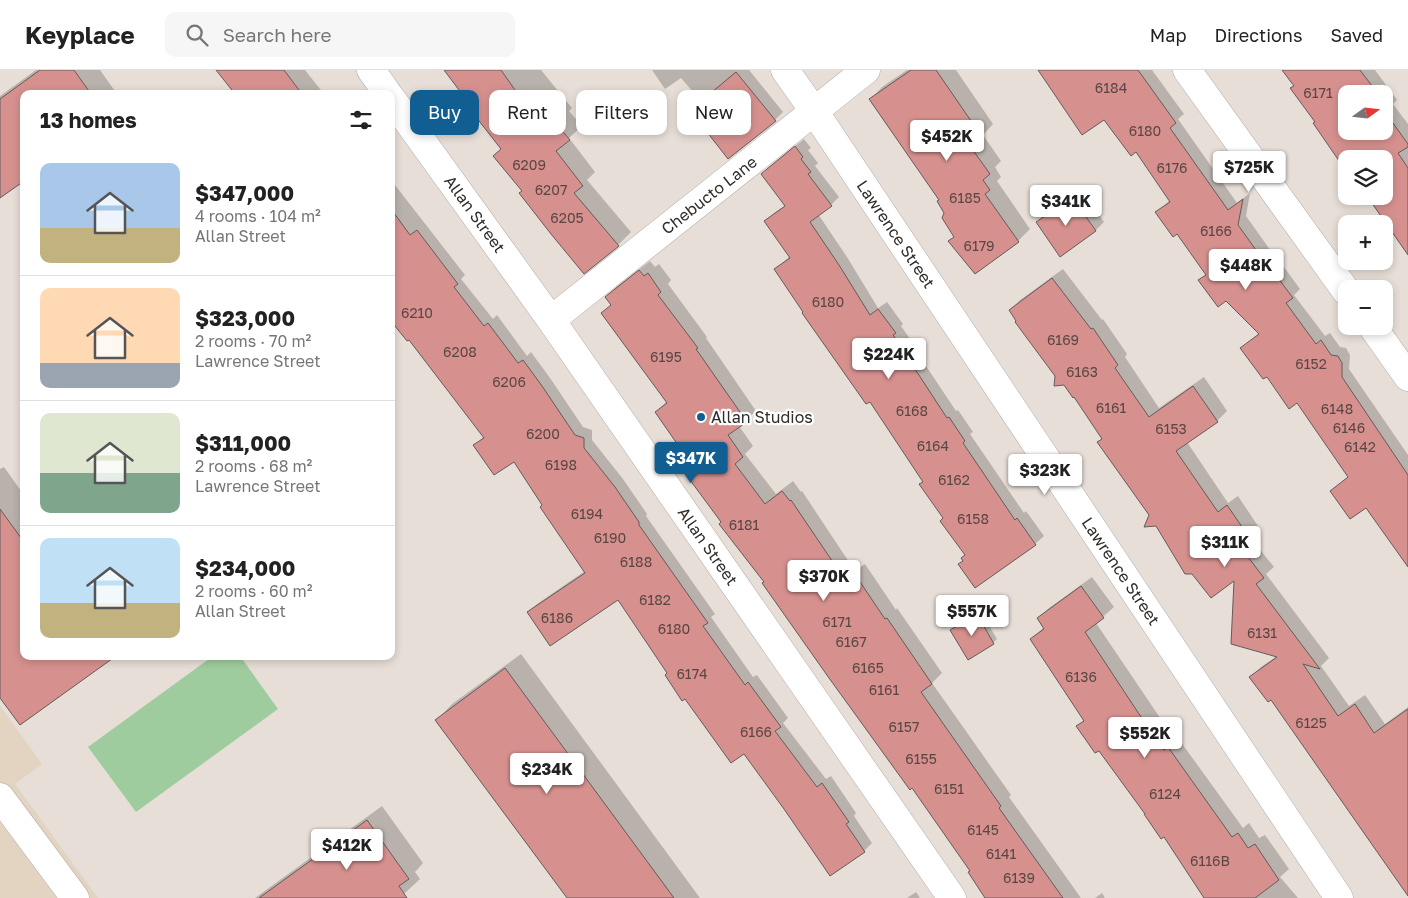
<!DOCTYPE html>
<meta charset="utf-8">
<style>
:root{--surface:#fff;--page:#f6f6f6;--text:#222;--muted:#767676;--line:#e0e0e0;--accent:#115f92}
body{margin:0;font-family:"Golos Text",sans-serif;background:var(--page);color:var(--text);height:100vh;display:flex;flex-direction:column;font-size:19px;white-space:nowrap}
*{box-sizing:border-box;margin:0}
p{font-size:16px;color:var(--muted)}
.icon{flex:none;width:28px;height:28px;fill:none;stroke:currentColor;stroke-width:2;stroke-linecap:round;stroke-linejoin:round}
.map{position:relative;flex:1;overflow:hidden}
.panel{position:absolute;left:20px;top:20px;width:375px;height:570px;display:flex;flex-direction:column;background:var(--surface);border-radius:10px;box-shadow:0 2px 8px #0003}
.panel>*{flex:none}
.top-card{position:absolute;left:410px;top:20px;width:475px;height:45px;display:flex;gap:10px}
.needle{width:32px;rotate:75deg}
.buttons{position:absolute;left:1338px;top:15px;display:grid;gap:10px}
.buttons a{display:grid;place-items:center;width:55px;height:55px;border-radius:10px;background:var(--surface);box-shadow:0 2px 8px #0003;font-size:25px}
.price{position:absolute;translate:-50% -42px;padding:0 11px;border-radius:5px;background:#fff;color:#222;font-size:16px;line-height:32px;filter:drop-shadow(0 1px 2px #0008)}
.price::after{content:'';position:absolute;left:50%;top:30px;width:15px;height:11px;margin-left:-8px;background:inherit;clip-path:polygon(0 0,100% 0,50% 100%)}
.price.on{background:var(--accent);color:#fff}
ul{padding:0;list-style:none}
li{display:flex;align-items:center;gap:15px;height:125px;padding:0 20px}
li+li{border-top:1px solid var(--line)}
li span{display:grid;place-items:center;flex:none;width:140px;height:100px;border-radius:10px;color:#555}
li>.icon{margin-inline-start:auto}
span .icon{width:60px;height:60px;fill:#fffc;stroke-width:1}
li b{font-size:21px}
h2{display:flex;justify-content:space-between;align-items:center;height:60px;padding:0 20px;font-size:21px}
.tag{padding:0 18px;border-radius:10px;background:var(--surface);box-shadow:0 2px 8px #0003;font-size:18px;line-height:45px}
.tag.on{background:var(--accent);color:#fff}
header{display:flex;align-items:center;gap:30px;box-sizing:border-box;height:70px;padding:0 25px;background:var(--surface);border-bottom:1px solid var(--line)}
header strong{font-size:24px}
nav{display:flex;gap:28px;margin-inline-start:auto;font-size:18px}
.search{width:350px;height:45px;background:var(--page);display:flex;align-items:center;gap:12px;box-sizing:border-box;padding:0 18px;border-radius:10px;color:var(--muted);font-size:19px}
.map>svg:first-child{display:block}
</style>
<header>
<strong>Keyplace</strong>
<div class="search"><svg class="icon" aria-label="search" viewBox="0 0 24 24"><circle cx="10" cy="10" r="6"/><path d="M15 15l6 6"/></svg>Search here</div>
<nav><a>Map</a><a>Directions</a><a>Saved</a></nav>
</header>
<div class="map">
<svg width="1408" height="828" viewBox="0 0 1408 828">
<rect width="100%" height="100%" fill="#e7ded7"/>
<!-- commercial -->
<path fill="#e3d3c1" d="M0,636L42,694L15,714L98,828H0Z"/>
<!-- green -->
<path fill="#9fcc9f" d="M213,586H240L278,639L136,742L88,677Z"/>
<!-- shadow -->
<path fill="#0003" fill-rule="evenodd" d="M36,0H100L117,24H24V122L18,113L0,126V26Z
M222,0H305L324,24H237Z
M468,0H541L572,38L569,41L582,56L569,68L595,102L587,110L631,162L618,175L585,202L523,121L502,78Z
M652,0H749L783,42L775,50L709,62L719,52L681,8L665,19Z
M907,0H956L993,54L983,65L1001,91L995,97L1001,107L997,111L1030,159L1018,171L955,166L940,130L871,29L882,17Z
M1040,0H1152L1184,44L1178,49L1237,133L1250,123L1246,146L1283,198L1284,197L1300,219L1294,225L1325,266L1330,263L1340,277L1346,278L1350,285L1349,299L1408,385V493L1366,436L1332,421L1349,406L1297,331L1267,305L1242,278L1259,263L1226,229L1200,210L1207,204L1177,162L1157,142L1170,130L1136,80L1105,49Z
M1283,0H1375L1397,30L1393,34L1408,54V75L1407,76L1408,78V184L1373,133L1368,132L1364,126H1384V89H1346V100L1315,54L1316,52L1295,15ZM1346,24H1384V61H1346Z
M804,69L811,78L808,80L818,93L815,96L839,127L831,135L818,144L847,187L878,238L887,232L903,254L901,256L922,286L920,287L956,341L958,340L973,362L970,364L1024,443L1026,441L1044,466L1035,474L975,517L964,490L966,485L924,411L870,330L805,242L776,199L790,186L766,151L774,143L786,135L762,104L770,96Z
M391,110L465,205L461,209L493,249L497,245L527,286L531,282L550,308L583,357L592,360V370L623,409L647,444L646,446L715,544L711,547L753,607L757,605L788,648L783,653L826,709L831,706L856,743L854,746L872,773L864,781L744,682L668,603L619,528L528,542L537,534L585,501L514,390L475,375L484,366L391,211Z
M1080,119L1104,152L1096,160L1061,186L1038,152L1046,144Z
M650,191L655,197L659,194L671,210L668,214L707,267L706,268L756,341L739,356L753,376L745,384L776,424L793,411L801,422L802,421L855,501L865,494L896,540L897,538L942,603L932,613L1011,725L1009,727L1081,828H987L972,800L692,410L699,403L656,342L667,331L603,243L612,234L606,228L616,217Z
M1063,199L1102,250L1103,249L1127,284L1125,287L1159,338L1204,307L1227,341L1217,351L1187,372L1228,433L1238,426L1258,456L1249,466L1274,497L1266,504L1329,588L1321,596L1349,636L1365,625L1385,654L1408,637V818L1271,628L1251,607L1261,597L1277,586L1235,508L1150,445L1103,368L1074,325L1056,306L1010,240L1020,230Z
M4,397L24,425V586L0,626V399Z
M1092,507L1114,537L1096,553L1175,670L1178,668L1243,758L1249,753L1259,768L1265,765L1289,799L1280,807L1298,828H1203L1205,827L1165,765L1146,744L1099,679L1078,656L1084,650L1031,569L1044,557L1038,548L1049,538Z
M981,542L997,569L993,573L952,561L955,557Z
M521,584L700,828H568L437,650L452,634Z
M382,736L423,793L415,802L420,809L404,824L399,828H255Z
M916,822L920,828H907Z
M1102,823L1105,828H1095Z"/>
<!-- building -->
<path fill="#d6918f" stroke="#655a5a" d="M40,0H74L91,24H24V111L0,128V29Z
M216,0H284L302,24H235Z
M444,0H501L536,50L546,42L570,70L556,81L583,116L574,123L619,176L584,204L551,164L519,123L522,121L493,86L501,79L465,33L455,31L459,20Z
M911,0H936L982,67L970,76L990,104L983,110L990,120L985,124L1019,172L975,204L948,171L954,167L942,148L944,143L937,131L939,130L869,29Z
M1038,0H1138L1176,53L1170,58L1228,140L1243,129L1238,155L1274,205L1275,204L1293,228L1286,233L1316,274L1321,270L1331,285L1338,286L1342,293V307L1408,405V497L1366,438L1350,449L1330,421L1348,407L1297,333L1289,339L1267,307L1263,309L1240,278L1259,264L1226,231L1218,237L1198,210L1206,205L1177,164L1173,167L1155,142L1170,132L1136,82L1131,86L1104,50L1082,65Z
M1282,0H1360L1378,24H1346V61H1384V31L1390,39L1385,42L1408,74V77L1398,83L1408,98V185L1367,126H1384V89H1346V101L1313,53L1315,52L1290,18L1294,16Z
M736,2L776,51L728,89L707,62L718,53L700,32Z
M795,76L803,87L801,89L811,102L808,104L832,136L810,152L839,195L870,245L878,239L896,263L893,265L915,295L913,296L947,348L949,347L965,371L963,373L1015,450L1017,448L1036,475L975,518L958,494L963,491L961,488L965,485L940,451L943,448L919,414L923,412L870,332L866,334L802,243L803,242L774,199L790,188L764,151L785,136L761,104Z
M1072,127L1096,161L1060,187L1036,152Z
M391,139L410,165L417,160L458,214L454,217L484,256L488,253L518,293L523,290L542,316L575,365L584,368V378L615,417L639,452V455L708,553L703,556L745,615L748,612L781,657L775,661L817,717L822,713L849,752L846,754L865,782L830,806L784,739L744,684L731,693L685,629L682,631L665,605L667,603L618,530L550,576L527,542L585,503L540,437L542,435L514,392L494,405L473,375L484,368L409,270L407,271L391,251Z
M639,200L644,206L648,203L661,222L658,225L698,278L696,279L747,352L728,365L743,387L735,394L765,434L782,421L790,431L791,430L845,510L854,503L885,549L887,548L932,614L921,622L1001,736L999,738L1063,828H985L968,802L970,801L912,718L910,720L829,608L762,513L764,512L719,454L721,452L690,410L698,404L655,342L667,333L601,243L611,235L605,227Z
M1052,208L1091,259L1093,258L1118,295L1115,298L1149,347L1193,316L1218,352L1176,381L1218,442L1227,435L1249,467L1239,475L1264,508L1256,514L1320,599L1303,594L1338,646L1355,634L1374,663L1408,639V826L1271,630L1268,632L1249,607L1277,587L1231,574L1234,511L1211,528L1192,504H1185L1156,456L1144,457L1149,445L1097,372L1102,369L1074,327L1073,328L1064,315L1054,316L1055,306L1015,252L1016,251L1009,240Z
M0,439L24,472V586H116L20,655L0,628Z
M1081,516L1104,548L1085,562L1137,641L1164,680L1168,677L1232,767L1238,763L1248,778L1255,774L1279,810L1255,828H1204L1164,767L1161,769L1144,744H1145L1099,681L1095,683L1076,656L1084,651L1030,569L1044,559L1037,548Z
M977,544L994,574L968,590L950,560Z
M505,598L674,828H567L435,650Z
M367,750L409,809L399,816L407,828H259Z"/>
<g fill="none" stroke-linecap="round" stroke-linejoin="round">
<defs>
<path id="minor" d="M371,0L388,24
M785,0L814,41L1339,828
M1187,0L1346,221
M391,28L551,250L952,828
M551,250L866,0
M1372,256L1408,307
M0,727L75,828"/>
</defs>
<!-- minor casing -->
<use href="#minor" stroke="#b6ada7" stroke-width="29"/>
<!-- minor -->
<use href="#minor" stroke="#fff" stroke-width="28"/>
</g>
<!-- markers -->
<circle fill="#115f92" stroke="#fff" stroke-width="2" cx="701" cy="347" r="5"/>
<g text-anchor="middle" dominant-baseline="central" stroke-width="4.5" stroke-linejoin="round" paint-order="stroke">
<!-- number labels -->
<g font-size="14" fill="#5a4643">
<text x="1111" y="17">6184</text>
<text x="1318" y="22">6171</text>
<text x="1145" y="60">6180</text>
<text x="529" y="94">6209</text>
<text x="1172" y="97">6176</text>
<text x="551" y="119">6207</text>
<text x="965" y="127">6185</text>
<text x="567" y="147">6205</text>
<text x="1216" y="160">6166</text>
<text x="979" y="175">6179</text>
<text x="828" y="231">6180</text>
<text x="417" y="242">6210</text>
<text x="1063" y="269">6169</text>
<text x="460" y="281">6208</text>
<text x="666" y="286">6195</text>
<text x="1311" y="293">6152</text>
<text x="1082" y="301">6163</text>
<text x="509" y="311">6206</text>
<text x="1111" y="337">6161</text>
<text x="1337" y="338">6148</text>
<text x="912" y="340">6168</text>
<text x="1349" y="357">6146</text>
<text x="1171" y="358">6153</text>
<text x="543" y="363">6200</text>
<text x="933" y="375">6164</text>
<text x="1360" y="376">6142</text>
<text x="561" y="394">6198</text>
<text x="954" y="409">6162</text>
<text x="587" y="443">6194</text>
<text x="973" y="448">6158</text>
<text x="744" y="454">6181</text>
<text x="610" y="467">6190</text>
<text x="636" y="491">6188</text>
<text x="655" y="529">6182</text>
<text x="557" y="547">6186</text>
<text x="837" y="551">6171</text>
<text x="674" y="558">6180</text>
<text x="1262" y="562">6131</text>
<text x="851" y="571">6167</text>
<text x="868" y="597">6165</text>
<text x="692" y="603">6174</text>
<text x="1081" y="606">6136</text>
<text x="884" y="619">6161</text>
<text x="1311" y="652">6125</text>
<text x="904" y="656">6157</text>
<text x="756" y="661">6166</text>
<text x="921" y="688">6155</text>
<text x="949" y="718">6151</text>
<text x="1165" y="723">6124</text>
<text x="983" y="759">6145</text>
<text x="1001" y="783">6141</text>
<text x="1210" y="790">6116B</text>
<text x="1019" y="807">6139</text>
</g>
<!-- street labels -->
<g font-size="16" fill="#302d2a" stroke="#fff">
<text transform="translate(709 125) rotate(-38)">Chebucto Lane</text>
<text transform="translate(475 144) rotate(54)">Allan Street</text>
<text transform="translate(896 164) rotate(56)">Lawrence Street</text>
<text transform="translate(708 476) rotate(55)">Allan Street</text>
<text transform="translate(1121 501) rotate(56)">Lawrence Street</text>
</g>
<!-- poi labels -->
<g font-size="16" fill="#302d2a" stroke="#fff" text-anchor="start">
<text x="711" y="347">Allan Studios</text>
</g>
</g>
</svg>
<div class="buttons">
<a><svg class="needle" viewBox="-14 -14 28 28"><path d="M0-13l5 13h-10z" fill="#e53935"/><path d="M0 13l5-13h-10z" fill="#767676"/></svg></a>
<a><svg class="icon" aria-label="layers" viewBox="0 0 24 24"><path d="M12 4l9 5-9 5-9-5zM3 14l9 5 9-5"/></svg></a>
<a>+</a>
<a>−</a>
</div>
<b class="price" style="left:947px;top:92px">$452K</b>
<b class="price" style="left:1249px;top:123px">$725K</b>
<b class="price" style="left:1066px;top:157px">$341K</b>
<b class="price" style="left:1246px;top:221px">$448K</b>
<b class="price" style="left:889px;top:310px">$224K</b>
<b class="price on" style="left:691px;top:414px">$347K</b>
<b class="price" style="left:1045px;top:426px">$323K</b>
<b class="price" style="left:1225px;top:498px">$311K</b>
<b class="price" style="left:824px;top:532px">$370K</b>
<b class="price" style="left:972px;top:567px">$557K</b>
<b class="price" style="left:1145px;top:689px">$552K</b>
<b class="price" style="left:547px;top:725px">$234K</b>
<b class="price" style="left:347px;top:801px">$412K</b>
<div class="top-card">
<a class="tag on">Buy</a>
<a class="tag">Rent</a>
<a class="tag">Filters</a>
<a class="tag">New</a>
</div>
<section class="panel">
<h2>13 homes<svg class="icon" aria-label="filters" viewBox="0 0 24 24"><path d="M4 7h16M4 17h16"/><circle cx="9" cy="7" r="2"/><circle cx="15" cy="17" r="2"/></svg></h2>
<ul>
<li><span style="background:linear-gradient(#a9c7e8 65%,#c2b280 0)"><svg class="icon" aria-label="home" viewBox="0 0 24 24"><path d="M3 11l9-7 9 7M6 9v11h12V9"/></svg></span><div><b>$347,000</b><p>4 rooms · 104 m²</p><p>Allan Street</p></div></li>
<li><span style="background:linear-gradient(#ffd9b3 75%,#9aa5b1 0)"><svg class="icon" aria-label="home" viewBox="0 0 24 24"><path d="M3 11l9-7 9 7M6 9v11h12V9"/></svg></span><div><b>$323,000</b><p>2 rooms · 70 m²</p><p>Lawrence Street</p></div></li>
<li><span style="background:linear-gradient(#dfe7d0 60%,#7fa58c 0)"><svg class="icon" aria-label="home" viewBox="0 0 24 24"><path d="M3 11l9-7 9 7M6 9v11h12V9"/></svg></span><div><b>$311,000</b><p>2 rooms · 68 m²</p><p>Lawrence Street</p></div></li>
<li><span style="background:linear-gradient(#bfe0f5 65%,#c2b280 0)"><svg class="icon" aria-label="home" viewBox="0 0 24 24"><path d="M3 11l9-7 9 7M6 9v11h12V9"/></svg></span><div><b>$234,000</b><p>2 rooms · 60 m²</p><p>Allan Street</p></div></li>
</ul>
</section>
</div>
